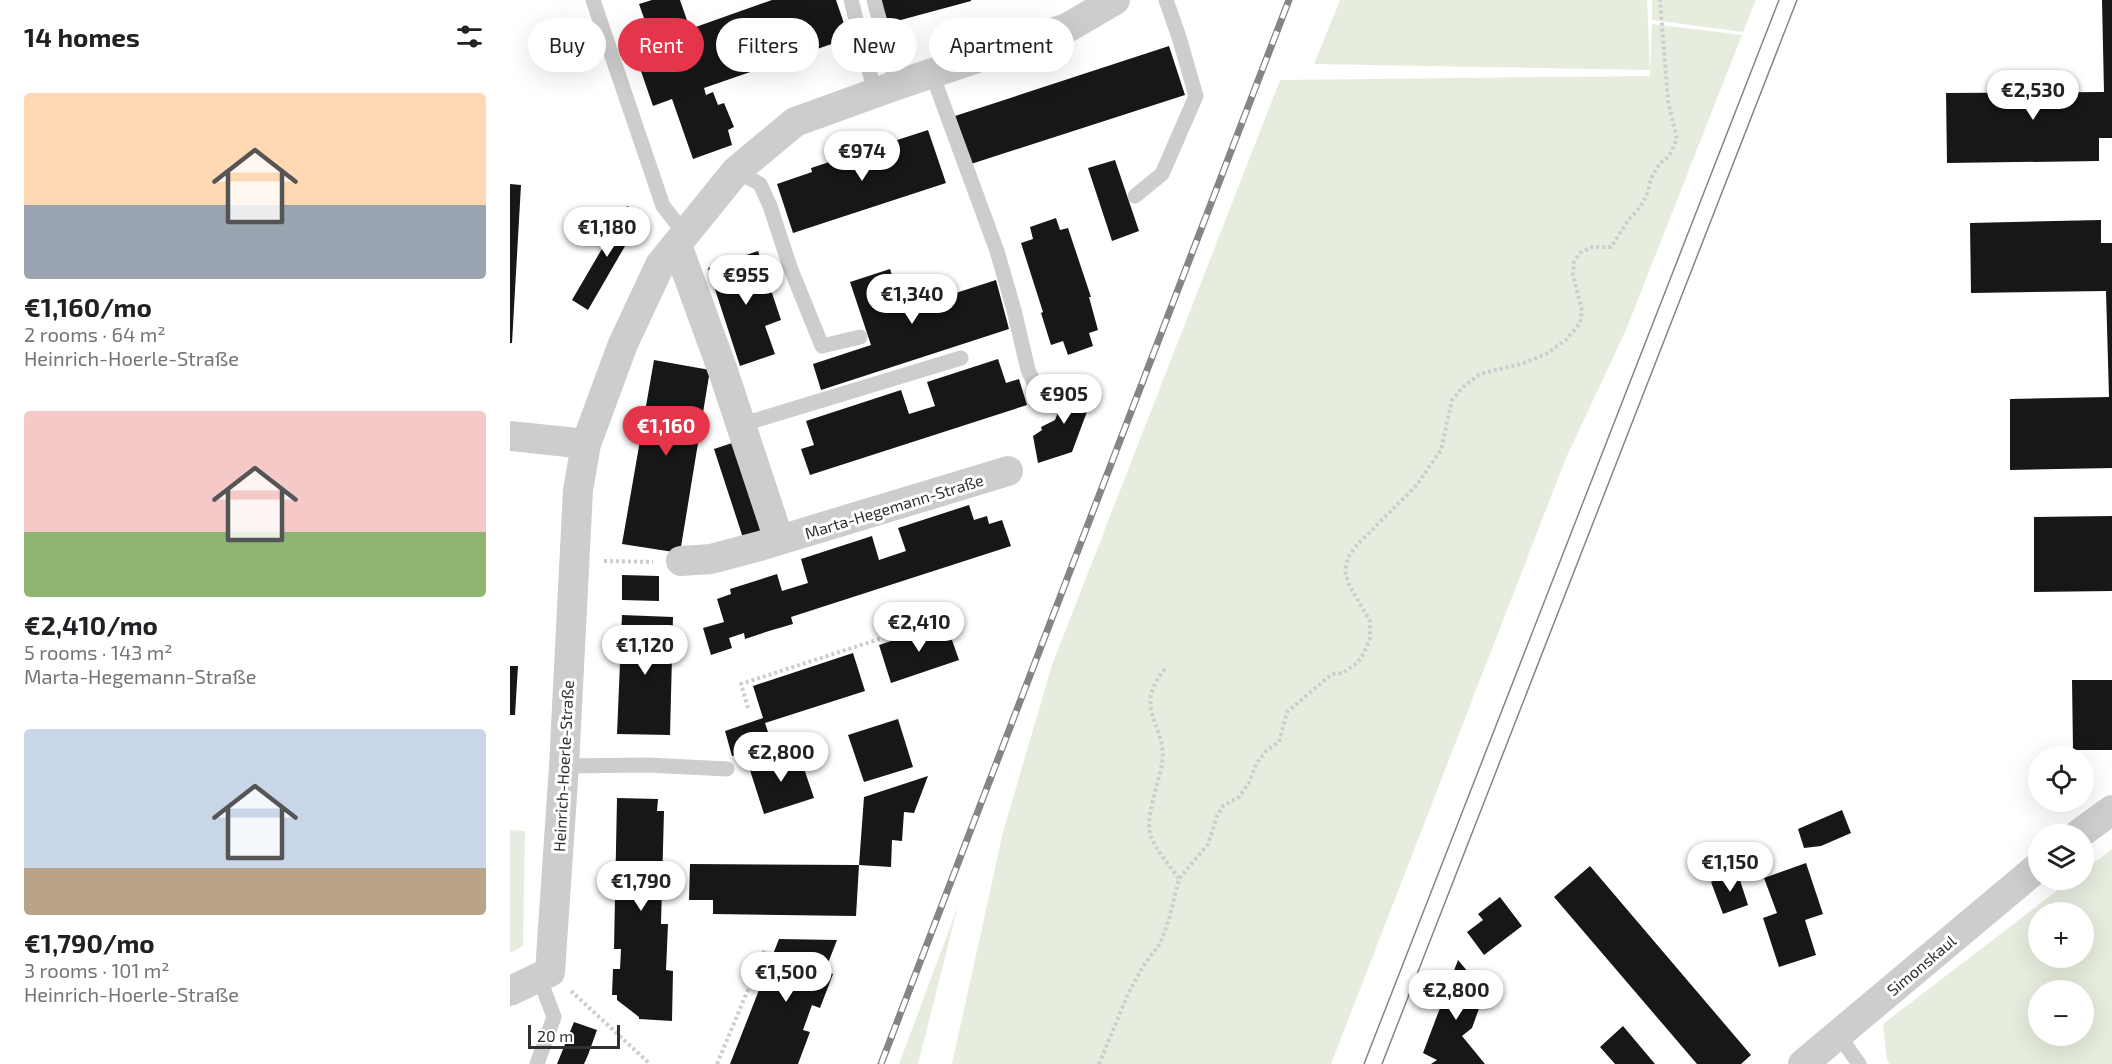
<!DOCTYPE html>
<meta charset="utf-8">
<style>
:root{--surface:#fff;--page:#f6f6f6;--text:#202124;--muted:#757577;--accent:#e4354b}
body{margin:0;font-family:"Exo 2",sans-serif;background:var(--page);color:var(--text);height:100vh;display:flex;flex-direction:column;font-size:22px;white-space:nowrap}
*{box-sizing:border-box;margin:0}
p{font-size:20px;color:var(--muted)}
.icon{flex:none;width:33px;height:33px;fill:none;stroke:currentColor;stroke-width:2;stroke-linecap:round;stroke-linejoin:round}
.map{position:relative;flex:1;overflow:hidden}
.panel{display:flex;flex-direction:column;background:var(--surface);width:510px}
.panel>*{flex:none}
.guide{position:absolute;left:18px;top:18px;width:570px;height:54px;display:flex;gap:12px}
.controls{position:absolute;left:1518px;top:746px;display:grid;gap:12px}
.controls a{display:grid;place-items:center;width:66px;height:66px;border-radius:50%;background:var(--surface);box-shadow:0 6px 24px #0002;font-size:30px}
.scale{position:absolute;left:18px;bottom:15px;width:92px;box-sizing:border-box;padding-left:6px;border:3px solid #303030;border-top:0;font-size:16px;line-height:21px;white-space:nowrap;color:#303030;-webkit-text-stroke:4px #fff;paint-order:stroke}
.price{position:absolute;translate:-50% -51px;padding:0 14px;border-radius:21px;background:#fff;color:#222;font-size:20px;line-height:39px;filter:drop-shadow(0 2px 3px #0008)}
.price::after{content:'';position:absolute;left:50%;top:36px;width:18px;height:14px;margin-left:-9px;background:inherit;clip-path:polygon(0 0,100% 0,50% 100%)}
.price.selected{background:var(--accent);color:#fff}
ul{padding:0;list-style:none}
li{display:grid;align-content:center;gap:12px;height:318px;padding:0 24px}
li span{display:grid;place-items:center;height:186px;border-radius:6px;color:#555}
li>.icon{margin-inline-start:auto}
span .icon{width:108px;height:108px;fill:#fffc;stroke-width:1}
li b{font-size:26px}
h2{display:flex;justify-content:space-between;align-items:center;height:72px;padding:0 24px;font-size:26px}
.chip{padding:0 21px;border-radius:27px;background:var(--surface);box-shadow:0 6px 24px #0002;font-size:21px;line-height:54px}
.chip.selected{background:var(--accent);color:#fff}
main{display:flex;flex:1;min-height:0}
.map>svg:first-child{display:block}
</style>
<main>
<section class="panel">
<h2>14 homes<svg class="icon" aria-label="filters" viewBox="0 0 24 24"><path d="M4 7h16M4 17h16"/><circle cx="9" cy="7" r="2"/><circle cx="15" cy="17" r="2"/></svg></h2>
<ul>
<li><span style="background:linear-gradient(#ffd9b3 60%,#9aa5b1 0)"><svg class="icon" aria-label="home" viewBox="0 0 24 24"><path d="M3 11l9-7 9 7M6 9v11h12V9"/></svg></span><div><b>€1,160/mo</b><p>2 rooms · 64 m²</p><p>Heinrich-Hoerle-Straße</p></div></li>
<li><span style="background:linear-gradient(#f6c9c9 65%,#8fb573 0)"><svg class="icon" aria-label="home" viewBox="0 0 24 24"><path d="M3 11l9-7 9 7M6 9v11h12V9"/></svg></span><div><b>€2,410/mo</b><p>5 rooms · 143 m²</p><p>Marta-Hegemann-Straße</p></div></li>
<li><span style="background:linear-gradient(#c9d6e8 75%,#b9a48a 0)"><svg class="icon" aria-label="home" viewBox="0 0 24 24"><path d="M3 11l9-7 9 7M6 9v11h12V9"/></svg></span><div><b>€1,790/mo</b><p>3 rooms · 101 m²</p><p>Heinrich-Hoerle-Straße</p></div></li>
</ul>
</section>
<div class="map">
<svg width="1602" height="1064" viewBox="0 0 1602 1064">
<rect width="100%" height="100%" fill="#fff"/>
<!-- green -->
<path fill="#e7edde" fill-rule="evenodd" d="M830,0H1137L1140,70L804,64Z
M1142,0H1246L1233,32L1142,20Z
M1142,24L1232,35L1116,330L1056,458L821,1064H442L493,832L542,665L770,80L1140,76Z
M0,830L15,831L13,946L0,953Z
M1602,849V1064H1380L1377,1060L1373,1024L1562,879H1574V870ZM1528,912H1574V957H1528ZM1528,990H1574V1035H1528Z
M448,906L408,1064H389Z"/>
<!-- building -->
<path fill="#171717" d="M142,0H170L180,29L262,0H326L339,38L194,88L196,95L203,92L208,105L214,103L224,127L218,130L222,145L183,159L162,99L143,106L122,45L141,38L129,4Z
M370,0H461V1L376,24Z
M1592,0H1602V138H1589V161L1437,163L1436,93L1594,92Z
M659,46L675,95L461,164L445,116Z
M418,130L436,183L283,233L267,184L302,172L301,168Z
M605,160L629,231L602,241L578,168Z
M0,184L11,185L2,343H0Z
M117,206L133,215L78,310L62,300Z
M546,218L550,230L558,228L581,297H579L588,330L579,333L583,346L558,355L553,341L541,345L531,313L533,312L511,243L523,239L520,227Z
M1591,220V243H1602V468L1500,470V399L1599,397L1596,291L1461,293L1460,223Z
M248,251L271,320L255,326L265,354L230,366L198,268Z
M380,269L385,284L412,276L421,301L486,280L499,329L311,390L303,364L361,345L340,282Z
M488,359L496,383L509,379L517,405L300,475L291,449L304,445L296,421L391,390L399,414L425,406L417,382Z
M144,360L200,370L170,553L112,544Z
M560,382L585,391L575,417L562,452L528,463L523,436L532,430L531,427L545,420Z
M225,442L256,533L234,541L204,449Z
M459,505L464,520L477,516L479,524L492,520L501,546L281,617L283,624L259,631L235,639L234,633L219,638L222,648L201,655L193,628L214,622L207,599L221,594L220,589L267,574L272,591L298,583L291,559L362,536L369,560L396,551L388,528Z
M1602,516V591L1524,592V517Z
M112,575L149,576V601L112,600Z
M112,615L163,617L160,735L107,734Z
M436,623L449,660L381,683L369,645Z
M343,653L355,691L255,723L262,744L222,756L215,731L253,718L243,686Z
M0,666H8L5,715H0Z
M1562,680H1602V750H1563Z
M388,719L403,767L354,782L338,735Z
M288,751L304,798L254,814L239,767Z
M418,776L404,813L394,812L392,841L382,840L381,867L349,865L346,916L203,914V900H179L180,864L349,865L354,797Z
M107,798L148,799L147,811H154L151,924H158L156,970L163,971L162,1021L129,1019V1017L107,1000V995H102L103,969H110L111,949H104Z
M1332,810L1341,833L1311,846L1294,848L1288,829Z
M1296,863L1313,914L1295,920L1306,955L1269,967L1253,918L1267,913L1254,878Z
M1080,866L1241,1055L1231,1064H1187L1044,897Z
M1227,871L1238,905L1213,914L1201,882Z
M990,897L1012,926L974,955L957,932L973,920L968,914Z
M269,939L327,940L315,971L323,974L310,1008L302,1005L293,1030L300,1032L288,1064H220Z
M948,960L975,992L962,1028L952,1036L975,1064H921L927,1060L913,1053Z
M64,1022L87,1030L78,1055L74,1064H47Z
M1113,1026L1145,1064H1105L1090,1047Z"/>
<g fill="none" stroke-linecap="round" stroke-linejoin="round">
<!-- path -->
<path stroke="#cdcdcd" stroke-width="4" stroke-dasharray="3 3" stroke-linecap="butt" d="M94,561L143,562
M655,669C621,710 658,725 652,764C649,782 634,820 641,837C646,850 661,867 669,879
M238,708L231,684L400,629
M61,991L140,1064
M207,1064L255,949
M589,1064L618,994L633,966L650,944L659,919L669,879L698,844L707,816L713,806L729,797L739,783L746,764L756,751L769,742L777,712L822,674L833,673L847,663L854,653L860,638V621L839,585L835,571L838,557L847,545L905,487L922,463L931,450L942,400L953,387L970,374L1014,363L1036,354L1056,340L1070,323L1072,311L1063,275L1064,262L1070,253L1082,247H1101L1118,221L1131,206L1138,192L1141,178L1150,163L1159,156L1167,139L1158,101L1150,0"/>
<!-- lane -->
<path stroke="#cdcdcd" stroke-width="15" d="M83,0L153,206L175,234
M341,0L365,93
M364,0L387,85
M422,74L487,251L504,310L518,370L534,403
M226,171L250,184L260,206L280,267L312,346L350,337
M625,196L652,174L686,96L669,37L656,0
M230,425L451,358
M54,766L138,765L217,769
M1328,1034L1349,1064
M27,1064L44,1017L29,977"/>
<!-- street -->
<path stroke="#cdcdcd" stroke-width="30" d="M167,245L214,374L269,540
M0,436L76,444
M171,561L201,559L250,546L498,471
M1569,834L1602,810
M0,991L40,972L54,766L68,490L76,444L113,344L150,265L226,171L285,122L387,85L557,28L605,0
M1293,1064L1528,867"/>
<!-- tram -->
<path stroke="#858585" stroke-width="1.5" d="M854,1064L1269,0
M872,1064L1287,0"/>
<defs>
<path id="rail" d="M371,1064L779,0"/>
</defs>
<!-- rail casing -->
<use href="#rail" stroke="#858585" stroke-width="7"/>
<!-- rail -->
<use href="#rail" stroke="#fff" stroke-width="4.5" stroke-dasharray="14" stroke-linecap="butt"/>
</g>
<g text-anchor="middle" dominant-baseline="central" stroke-width="6" stroke-linejoin="round" paint-order="stroke">
<!-- street labels -->
<g font-size="16" fill="#303030" stroke="#fff">
<text transform="translate(384 506) rotate(-17)">Marta-Hegemann-Straße</text>
<text transform="translate(53 766) rotate(-87)">Heinrich-Hoerle-Straße</text>
<text transform="translate(1411 965) rotate(-40)">Simonskaul</text>
</g>
</g>
</svg>
<div class="controls">
<a><svg class="icon" aria-label="locate" viewBox="0 0 24 24"><circle cx="12" cy="12" r="6"/><path d="M12 2v4M12 18v4M2 12h4M18 12h4"/></svg></a>
<a><svg class="icon" aria-label="layers" viewBox="0 0 24 24"><path d="M12 4l9 5-9 5-9-5zM3 14l9 5 9-5"/></svg></a>
<a>+</a>
<a>−</a>
</div>
<div class="scale">20 m</div>
<b class="price" style="left:1523px;top:121px">€2,530</b>
<b class="price" style="left:352px;top:182px">€974</b>
<b class="price" style="left:97px;top:258px">€1,180</b>
<b class="price" style="left:236px;top:306px">€955</b>
<b class="price" style="left:402px;top:325px">€1,340</b>
<b class="price" style="left:554px;top:425px">€905</b>
<b class="price selected" style="left:156px;top:457px">€1,160</b>
<b class="price" style="left:409px;top:653px">€2,410</b>
<b class="price" style="left:135px;top:676px">€1,120</b>
<b class="price" style="left:271px;top:783px">€2,800</b>
<b class="price" style="left:1220px;top:893px">€1,150</b>
<b class="price" style="left:131px;top:912px">€1,790</b>
<b class="price" style="left:276px;top:1003px">€1,500</b>
<b class="price" style="left:946px;top:1021px">€2,800</b>
<div class="guide">
<a class="chip">Buy</a>
<a class="chip selected">Rent</a>
<a class="chip">Filters</a>
<a class="chip">New</a>
<a class="chip">Apartment</a>
</div>
</div>
</main>
